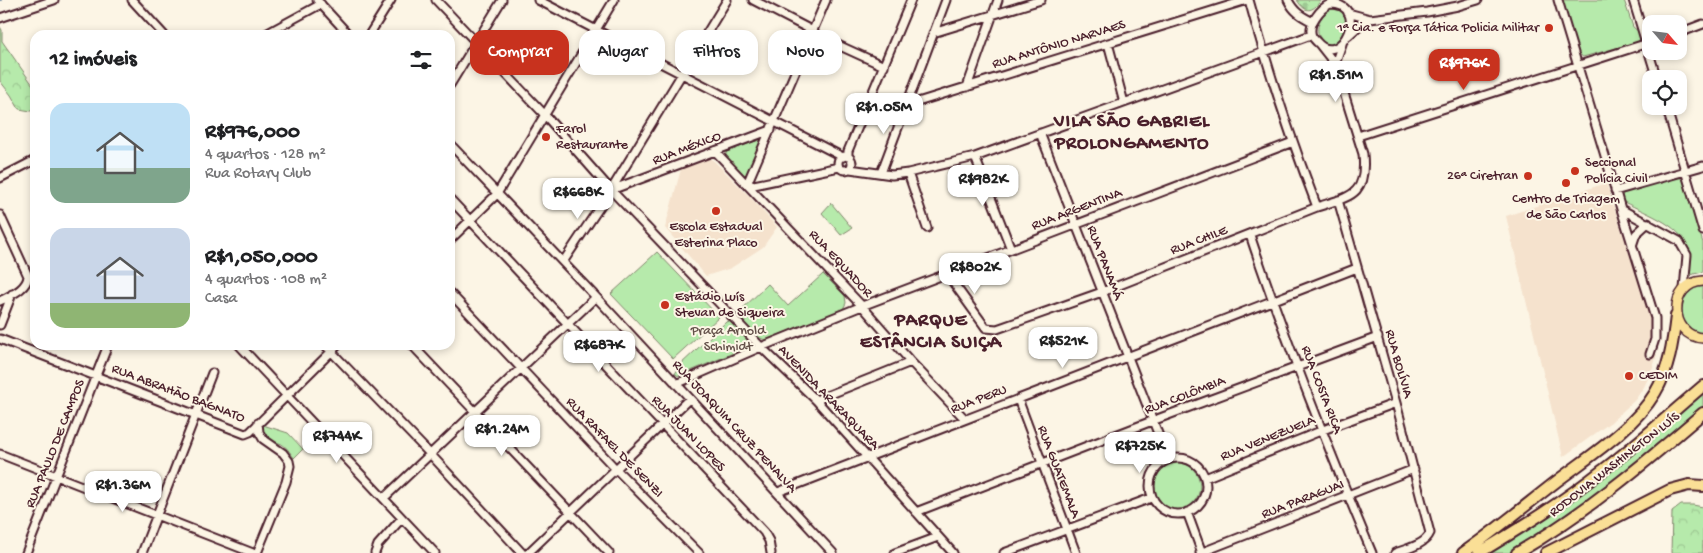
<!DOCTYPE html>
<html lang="pt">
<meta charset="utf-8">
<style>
:root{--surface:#fff;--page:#f6f6f6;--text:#202124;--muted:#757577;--accent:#c8321e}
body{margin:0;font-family:"Gochi Hand",sans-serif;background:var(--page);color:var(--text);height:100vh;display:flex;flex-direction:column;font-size:19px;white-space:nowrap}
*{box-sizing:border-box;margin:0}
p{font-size:16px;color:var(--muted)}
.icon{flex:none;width:28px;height:28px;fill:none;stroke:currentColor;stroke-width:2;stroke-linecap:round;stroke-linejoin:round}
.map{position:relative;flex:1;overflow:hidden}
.drawer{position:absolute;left:30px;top:30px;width:425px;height:320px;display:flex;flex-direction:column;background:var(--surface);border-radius:15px;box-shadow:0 2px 8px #0003}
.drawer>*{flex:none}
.hud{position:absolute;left:470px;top:30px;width:475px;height:45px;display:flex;gap:10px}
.needle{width:32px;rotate:118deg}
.controls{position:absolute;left:1642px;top:15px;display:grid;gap:10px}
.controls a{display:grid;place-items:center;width:45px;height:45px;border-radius:10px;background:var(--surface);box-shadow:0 2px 8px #0003;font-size:25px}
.price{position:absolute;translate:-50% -42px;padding:0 11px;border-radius:10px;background:#fff;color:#222;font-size:16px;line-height:32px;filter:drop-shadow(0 1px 2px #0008)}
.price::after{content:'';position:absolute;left:50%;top:30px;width:15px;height:11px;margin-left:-8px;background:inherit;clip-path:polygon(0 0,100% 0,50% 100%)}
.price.selected{background:var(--accent);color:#fff}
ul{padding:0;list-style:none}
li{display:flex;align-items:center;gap:15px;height:125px;padding:0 20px}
li span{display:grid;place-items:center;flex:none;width:140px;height:100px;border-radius:15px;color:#555}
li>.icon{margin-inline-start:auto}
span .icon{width:60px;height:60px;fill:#fffc;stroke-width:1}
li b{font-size:21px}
h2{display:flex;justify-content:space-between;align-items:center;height:60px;padding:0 20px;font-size:21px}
.pill{padding:0 18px;border-radius:15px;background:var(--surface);box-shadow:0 2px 8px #0003;font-size:18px;line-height:45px}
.pill.selected{background:var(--accent);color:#fff}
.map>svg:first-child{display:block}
</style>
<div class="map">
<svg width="1703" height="553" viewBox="0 0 1703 553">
<defs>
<pattern id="forest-crowns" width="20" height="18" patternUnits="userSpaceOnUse" patternTransform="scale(1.25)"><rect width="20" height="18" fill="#b6eaab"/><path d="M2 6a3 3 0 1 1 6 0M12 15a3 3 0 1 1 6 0" fill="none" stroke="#9ec893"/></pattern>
<pattern id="cemetery-stones" width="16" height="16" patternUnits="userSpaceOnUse" patternTransform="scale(1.25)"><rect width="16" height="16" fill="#b6eaab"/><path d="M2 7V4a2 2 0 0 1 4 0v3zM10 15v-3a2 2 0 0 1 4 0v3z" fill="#9ec893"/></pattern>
</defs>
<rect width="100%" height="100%" fill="#fcf5e5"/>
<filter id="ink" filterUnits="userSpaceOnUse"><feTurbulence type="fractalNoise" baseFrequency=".02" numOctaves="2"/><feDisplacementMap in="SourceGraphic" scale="10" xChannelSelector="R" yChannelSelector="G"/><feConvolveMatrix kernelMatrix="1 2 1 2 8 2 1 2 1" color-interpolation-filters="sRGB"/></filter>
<g filter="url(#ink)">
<!-- built -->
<path fill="#f5e2cd" d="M709,158L714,161L749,196L777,227L763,247L731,268L706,276L665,228L681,169Z
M1606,183L1653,325L1650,342V354H1657L1653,368L1644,387L1635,400L1611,422L1563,457L1506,216Z"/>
<!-- green -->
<path fill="#b6eaab" stroke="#80846b" d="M1561,0H1624L1633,27L1639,32L1640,39L1638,42L1583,57L1579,54Z
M1334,7L1343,10C1347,18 1348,25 1344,33C1333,58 1308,38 1322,17C1326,12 1328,9 1334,7Z
M764,138L747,177L744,176L726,157V152Z
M1678,176L1684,181L1703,243V272L1689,275C1690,268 1691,262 1690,255C1686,226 1647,214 1624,202C1621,198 1621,194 1626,191Z
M831,203L852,228L841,235L822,213Z
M657,252L719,317L673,359L611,294Z
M823,274L845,296L846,303L842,311L765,340L756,336L736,315L768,284L788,306Z
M1703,285V335L1688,329L1679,314C1682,297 1684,288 1703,285Z
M731,321L748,338V343L745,348L679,376L675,374L680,365L726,322Z
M1703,392V407L1685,424L1596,496L1536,537L1509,553H1487L1622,461L1681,413Z
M263,425L288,433L303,449L294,458C290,453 286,445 279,443C266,439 266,443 262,427Z
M1152 486a24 24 0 1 1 48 0a24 24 0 1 1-48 0Z"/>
<!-- forest -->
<path fill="url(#forest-crowns)" stroke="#80846b" d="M0,27L2,30V41L35,88V110L31,111L19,109L11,95L0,81Z
M1681,505H1693L1703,507V553H1671L1672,512Z"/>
<!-- cemetery -->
<path fill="url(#cemetery-stones)" stroke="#80846b" d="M1297,0H1321C1312,13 1305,13 1297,0Z"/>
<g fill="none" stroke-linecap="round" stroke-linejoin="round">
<!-- stream -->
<path stroke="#748da2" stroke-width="2" d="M0,0H1"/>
<defs>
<path id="minor" d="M132,0L164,35
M317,0L349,35
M436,0L544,114L611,190L761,347L816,400L953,553
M538,0L843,157
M753,0L813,31L816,35L884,66
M1249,0C1268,70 1291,139 1317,207
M1288,0C1294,12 1301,16 1313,22
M1558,0L1621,209L1679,241L1687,255L1684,289
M1633,0L1657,79
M1330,4C1371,3 1341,70 1317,42C1315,40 1313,38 1312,36C1307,24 1321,8 1330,4Z
M1348,13L1370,19
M0,18L54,0
M933,33L1041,0
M1679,33L1703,24
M264,35L321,4
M369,35L391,0
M1348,36L1360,25L1370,19L1427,12L1458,6L1478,0
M1108,43L1124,103
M1335,64L1342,44
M450,85L502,0
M967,87L998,0
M908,105L1247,0
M1666,106L1703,231
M1040,133L1168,459
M1358,136L1651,42
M450,144L596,297L833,553
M715,151L862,306L911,362L965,419
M838 163a7 7 0 1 1 14 0a7 7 0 1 1-14 0Z
M848,157V151L911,0
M975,157L1011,249
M850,169L892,175L908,173L975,157L1311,35
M881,173L946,0
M908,173L927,228
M0,178L35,160
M747,184L826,0
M749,186L839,167
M611,190L771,130
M1615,191L1703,166
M450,199L764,532L769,541L771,553
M1338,200L1396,403L1430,533C1425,545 1406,549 1395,553
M1621,209L1655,318V339L1650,354
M0,215L28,276C27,289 11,295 0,301
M1250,235C1286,342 1328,448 1372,553
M450,240L497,194L614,0
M1632,246L1636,234L1648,223
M563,262L611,190L727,0
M947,274L986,328L997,329L1102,292L1317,207C1351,196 1367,196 1363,154L1335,64L1320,45
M450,293L612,465L699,553
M0,325L12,294
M0,339L245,434L250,432L338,345
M239,345L435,553
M325,345L433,457L522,553
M412,345L609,553
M676,384L761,347L862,306L1293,142
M1018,399L1076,553
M816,400L911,362
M0,454L253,553
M1150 486a28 28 0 1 1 56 0a28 28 0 1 1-56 0Z
M1205,478L1323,430L1396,403
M778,492L1357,268
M384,498L596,297
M916,512L1152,421L1378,337
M1187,512L1202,553
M26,553L108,345
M142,553L212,373
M257,553L286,482L290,466L289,461L283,453L263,439L259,432L258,423
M375,553L378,545L402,518
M528,553L689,399
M895,553L938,537
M1004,553L1151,498
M1200,553L1414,469"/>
<path id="major" d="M1703,281C1668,283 1668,336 1703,338"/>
<path id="highway" d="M1463,553C1495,531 1526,505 1557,481C1590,456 1634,428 1655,393C1669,370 1673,342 1676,316
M1479,553C1522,527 1564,501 1603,470C1638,444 1670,414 1703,386
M1517,553C1584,514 1644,464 1703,413
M1546,553L1670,490L1689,485L1703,486"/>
</defs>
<!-- minor casing -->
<use href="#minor" stroke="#4a1f2b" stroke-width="11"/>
<!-- major casing -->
<use href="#major" stroke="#4a1f2b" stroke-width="12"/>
<!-- highway casing -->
<use href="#highway" stroke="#4a1f2b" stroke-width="14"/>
<!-- minor -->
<use href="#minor" stroke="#fcf5e5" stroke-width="7"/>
<!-- major -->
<use href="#major" stroke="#fadf96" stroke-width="9"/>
<!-- highway -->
<use href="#highway" stroke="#fadf96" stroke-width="10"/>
</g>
</g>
<!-- markers -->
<g fill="#c8321e" stroke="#fcf5e5" stroke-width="2">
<circle cx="1549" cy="28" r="5"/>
<circle cx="546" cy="137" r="5"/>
<circle cx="1575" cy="171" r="5"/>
<circle cx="1528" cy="176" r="5"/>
<circle cx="1566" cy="183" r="5"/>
<circle cx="716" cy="211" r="5"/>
<circle cx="665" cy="305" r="5"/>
<circle cx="1629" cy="376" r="5"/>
</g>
<g text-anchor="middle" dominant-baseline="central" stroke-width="4" stroke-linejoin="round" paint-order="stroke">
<!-- poi labels -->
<g font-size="14" fill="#4a1f2b" stroke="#fcf5e5" text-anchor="start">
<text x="1539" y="28" text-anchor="end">1ª Cia. e Força Tática Policia Militar</text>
<text x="556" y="129">Farol<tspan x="556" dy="16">Restaurante</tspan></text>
<text x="1585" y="163">Seccional<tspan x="1585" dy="16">Polícia Civil</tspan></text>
<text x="1518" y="176" text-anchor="end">26ª Ciretran</text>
<text x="1566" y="199" text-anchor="middle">Centro de Triagem<tspan x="1566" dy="16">de São Carlos</tspan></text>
<text x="716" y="227" text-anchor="middle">Escola Estadual<tspan x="716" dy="16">Esterina Placo</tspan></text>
<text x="675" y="297">Estádio Luís<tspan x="675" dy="16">Stevan de Siqueira</tspan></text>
<text x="1639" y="376">CEDIM</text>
</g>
<!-- street labels -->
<g font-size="14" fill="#4a1f2b" stroke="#fcf5e5">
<text transform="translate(1059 45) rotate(-17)">RUA ANTÔNIO NARVAES</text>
<text transform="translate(687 149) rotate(-21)">RUA MÉXICO</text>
<text transform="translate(1077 210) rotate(-21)">RUA ARGENTINA</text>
<text transform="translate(1199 241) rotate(-21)">RUA CHILE</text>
<text transform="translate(1104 263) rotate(69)">RUA PANAMÁ</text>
<text transform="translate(840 264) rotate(47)">RUA EQUADOR</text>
<text transform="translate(1398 364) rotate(74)">RUA BOLÍVIA</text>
<text transform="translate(1321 390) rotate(69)">RUA COSTA RICA</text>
<text transform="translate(178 394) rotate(21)">RUA ABRAHÃO BAGNATO</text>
<text transform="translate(1185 396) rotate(-21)">RUA COLÔMBIA</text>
<text transform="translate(828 398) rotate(46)">AVENIDA ARARAQUARA</text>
<text transform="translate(979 400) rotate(-21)">RUA PERU</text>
<text transform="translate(734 427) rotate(47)">RUA JOAQUIM CRUZ PENALVA</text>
<text transform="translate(688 434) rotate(46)">RUA JUAN LOPES</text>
<text transform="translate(1268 439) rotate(-22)">RUA VENEZUELA</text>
<text transform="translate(56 444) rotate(-68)">RUA PAULO DE CAMPOS</text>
<text transform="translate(614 448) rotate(46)">RUA RAFAEL DE SENZI</text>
<text transform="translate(1615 465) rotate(-38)">RODOVIA WASHINGTON LUÍS</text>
<text transform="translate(1058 472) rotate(69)">RUA GUATEMALA</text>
<text transform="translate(1303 500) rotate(-21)">RUA PARAGUAI</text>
</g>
<!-- park labels -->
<g font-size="14" fill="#65524b" stroke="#fcf5e5">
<text x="728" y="331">Praça Arnold<tspan x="728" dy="16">Schimidt</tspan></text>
</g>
<!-- district labels -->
<g font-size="19" font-weight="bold" letter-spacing="1" fill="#4a1f2b" stroke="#fcf5e5">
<text x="1132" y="122">VILA SÃO GABRIEL<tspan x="1132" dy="22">PROLONGAMENTO</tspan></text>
<text x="931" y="321">PARQUE<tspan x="931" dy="22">ESTÂNCIA SUIÇA</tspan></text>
</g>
</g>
</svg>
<div class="controls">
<a><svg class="needle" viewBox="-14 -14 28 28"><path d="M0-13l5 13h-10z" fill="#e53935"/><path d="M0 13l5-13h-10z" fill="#757577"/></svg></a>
<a><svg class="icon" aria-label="locate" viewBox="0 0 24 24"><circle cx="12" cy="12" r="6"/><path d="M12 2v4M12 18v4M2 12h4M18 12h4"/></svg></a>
</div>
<b class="price selected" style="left:1464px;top:91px">R$976K</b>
<b class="price" style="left:1336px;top:103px">R$1.51M</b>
<b class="price" style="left:884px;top:135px">R$1.05M</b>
<b class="price" style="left:983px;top:207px">R$982K</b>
<b class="price" style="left:578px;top:220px">R$668K</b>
<b class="price" style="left:975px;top:295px">R$802K</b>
<b class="price" style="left:1063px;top:369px">R$521K</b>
<b class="price" style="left:599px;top:373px">R$687K</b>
<b class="price" style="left:502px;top:457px">R$1.24M</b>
<b class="price" style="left:337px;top:464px">R$744K</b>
<b class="price" style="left:1140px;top:474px">R$725K</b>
<b class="price" style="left:123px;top:513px">R$1.36M</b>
<div class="hud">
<a class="pill selected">Comprar</a>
<a class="pill">Alugar</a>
<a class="pill">Filtros</a>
<a class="pill">Novo</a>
</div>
<section class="drawer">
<h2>12 imóveis<svg class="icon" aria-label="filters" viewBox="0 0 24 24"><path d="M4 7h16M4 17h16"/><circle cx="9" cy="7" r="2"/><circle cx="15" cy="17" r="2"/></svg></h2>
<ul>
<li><span style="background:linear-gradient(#bfe0f5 65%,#7fa58c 0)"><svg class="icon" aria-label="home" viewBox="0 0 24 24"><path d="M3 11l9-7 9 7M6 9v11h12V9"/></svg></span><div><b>R$976,000</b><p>4 quartos · 128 m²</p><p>Rua Rotary Club</p></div></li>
<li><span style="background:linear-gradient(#c9d6e8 75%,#8fb573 0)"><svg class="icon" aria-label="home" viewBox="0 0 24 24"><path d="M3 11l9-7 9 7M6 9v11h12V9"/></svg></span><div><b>R$1,050,000</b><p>4 quartos · 108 m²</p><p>Casa</p></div></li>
</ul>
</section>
</div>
